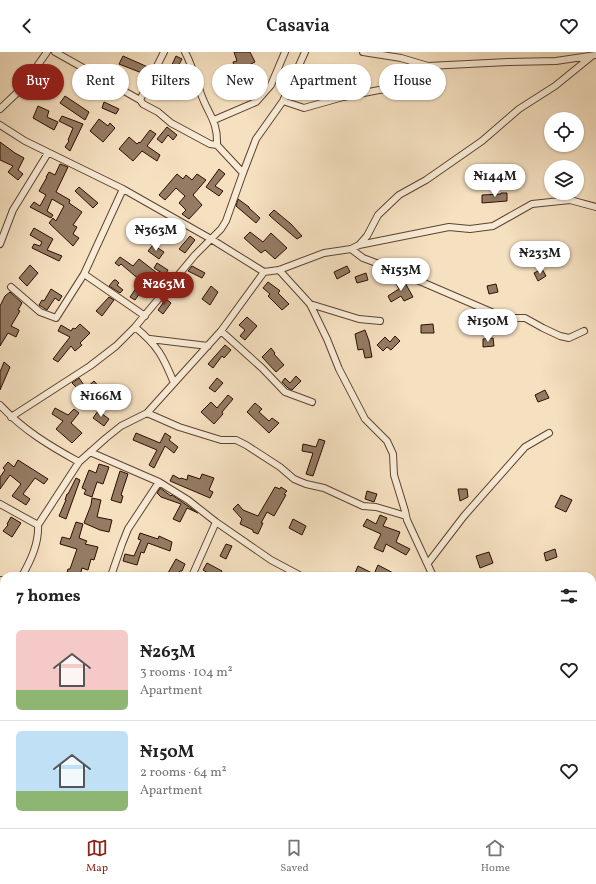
<!DOCTYPE html>
<meta charset="utf-8">
<style>
:root{--surface:#fff;--page:#f6f6f6;--text:#202124;--muted:#757577;--line:#e0e0e0;--accent:#8f2418}
body{margin:0;font-family:Vollkorn,serif;background:var(--page);color:var(--text);height:100vh;display:flex;flex-direction:column;font-size:15px;white-space:nowrap}
*{box-sizing:border-box;margin:0}
p{font-size:13px;color:var(--muted)}
.icon{flex:none;width:22px;height:22px;fill:none;stroke:currentColor;stroke-width:2;stroke-linecap:round;stroke-linejoin:round}
.map{position:relative;flex:1;overflow:hidden}
.side{position:absolute;left:0px;top:520px;width:596px;height:256px;display:flex;flex-direction:column;background:var(--surface);border-radius:12px 12px 0 0;box-shadow:0 1px 3px #0004}
.side>*{flex:none}
.hud{position:absolute;left:12px;top:12px;width:572px;height:36px;display:flex;gap:8px}
.controls{position:absolute;left:544px;top:60px;display:grid;gap:8px}
.controls a{display:grid;place-items:center;width:40px;height:40px;border-radius:50%;background:var(--surface);box-shadow:0 1px 3px #0004;font-size:20px}
.price{position:absolute;translate:-50% -34px;padding:0 9px;border-radius:14px;background:#fff;color:#222;font-size:13px;line-height:26px;filter:drop-shadow(0 1px 2px #0008)}
.price::after{content:'';position:absolute;left:50%;top:24px;width:12px;height:9px;margin-left:-6px;background:inherit;clip-path:polygon(0 0,100% 0,50% 100%)}
.price.on{background:var(--accent);color:#fff}
ul{padding:0;list-style:none}
li{display:flex;align-items:center;gap:12px;height:100px;padding:0 16px}
li+li{border-top:1px solid var(--line)}
li span{display:grid;place-items:center;flex:none;width:112px;height:80px;border-radius:6px;color:#555}
li>.icon{margin-inline-start:auto}
span .icon{width:48px;height:48px;fill:#fffc;stroke-width:1}
li b{font-size:17px}
h2{display:flex;justify-content:space-between;align-items:center;height:48px;padding:0 16px;font-size:17px}
.pill{padding:0 14px;border-radius:18px;background:var(--surface);box-shadow:0 1px 3px #0004;font-size:14px;line-height:36px}
.pill.on{background:var(--accent);color:#fff}
header{display:flex;justify-content:space-between;align-items:center;height:52px;padding:0 16px;background:var(--surface);font-size:18px;font-weight:600}
.tab-bar{display:flex;justify-content:space-around;align-items:center;height:56px;border-top:1px solid var(--line);background:var(--surface);font-size:11px;color:var(--muted)}
.tab-bar a{display:grid;justify-items:center;gap:2px}
.tab-bar .on{color:var(--accent)}
.map>svg:first-child{display:block}
</style>
<header><svg class="icon" aria-label="back" viewBox="0 0 24 24"><path d="M15 5l-7 7 7 7"/></svg>Casavia<svg class="icon" aria-label="heart" viewBox="0 0 24 24"><path d="M12 20l-8-8c-3-5 5-10 8-4 3-6 11-1 8 4z"/></svg></header>
<div class="map">
<svg width="596" height="776" viewBox="0 0 596 776">
<rect width="100%" height="100%" fill="#f5e0c0"/>
<filter id="stains"><feTurbulence type="fractalNoise" baseFrequency=".005" numOctaves="4"/><feColorMatrix values="0 0 0 0 .2 0 0 0 0 .09 0 0 0 0 .02 0 0 0 .5 -.17"/></filter>
<radialGradient id="worn" r=".72"><stop offset=".6" stop-color="#630" stop-opacity="0"/><stop offset="1" stop-color="#630" stop-opacity=".3"/></radialGradient>
<!-- building -->
<path fill="#957b64" stroke="#2c0e00" d="M234,0H250L255,10L247,14L235,17L233,10L237,9Z
M123,4L150,16L147,23L119,12Z
M176,4L182,7L174,22L169,19Z
M42,14L55,19L44,42L37,39L45,23L39,21Z
M186,23L192,29L185,36L179,31Z
M261,29L262,36L260,39L245,42V45L237,47L234,34Z
M65,44L89,60L85,68L60,51Z
M104,50L119,57L116,62L102,56Z
M38,54L49,59L47,65L58,70L54,78L33,66Z
M62,64L83,72L70,99L65,95L69,89L68,88L73,76L59,69Z
M99,67L108,74L110,71L115,76L103,90L90,79Z
M167,75L177,83L173,88L168,83L162,91L157,87Z
M150,78L156,82L147,94L160,103L157,109L142,99L133,109L119,97L129,85L137,92L139,90L140,91Z
M0,90L15,101L24,106L18,118L23,122L18,128L8,120L13,114L0,108Z
M60,112L68,115L56,140L70,148L69,151L82,160L73,173L77,175L73,182L79,186L73,194L49,171L53,166L56,169L64,154L52,147L47,159L53,163L51,166L30,155L34,150L40,154L46,143L39,139L47,125H46L49,120L55,123Z
M219,117L225,122L215,134L223,139L219,144L206,135Z
M177,122L183,127L186,123L192,128L197,122L206,128L193,143L202,153L189,167L182,162L186,158L179,151L185,144L176,136L165,148L159,143Z
M79,135L98,151L93,156L75,139Z
M501,141H507V149L482,151V143L501,142Z
M238,147L249,155V156L260,166L256,171L236,154Z
M274,158L291,172L302,184L297,187L278,171L269,163Z
M34,176L53,187L47,198L62,204L59,209L32,196L34,192L40,194L42,190L30,183Z
M250,180L263,190L271,181L287,196L275,207L265,198L261,201L244,186Z
M190,184L195,188L185,201L179,197Z
M153,193L164,200L159,207L148,199Z
M120,205L133,214L139,207L157,221L146,236L145,234L135,248L130,245L141,229L121,212L119,214L115,211Z
M157,211L168,218L165,223L154,216Z
M30,213L38,221L27,234L19,226Z
M192,214L205,221L202,226L188,219Z
M347,214L350,220L337,227L334,220Z
M542,217L546,224L538,229L534,221Z
M366,221L368,228L357,231L355,225Z
M401,226L403,227L413,245L404,249L401,244L391,250L388,244L399,237L395,230Z
M114,228H116L119,231L117,233L123,238L120,241L109,234Z
M268,230L279,238L280,239L278,241L289,252L282,258L268,244L270,242L263,236Z
M496,232L498,240L489,242L487,234Z
M211,234L218,240L210,253L202,247Z
M51,237L62,244L59,249L55,246L47,258L39,253L42,248L44,249Z
M10,240L22,251L18,258L20,259L11,274L19,278L16,285L8,281L0,294V254L5,244Z
M109,245L114,248L102,264L96,259Z
M166,247L171,251L163,262L158,258Z
M247,265L257,274L245,288L240,284L245,278L239,273Z
M80,272L90,281L80,291L82,293L75,299L71,294L58,310L53,307L70,285L58,279L61,273L71,279L73,276L75,277Z
M433,272L434,281H421V273Z
M365,278L369,289L372,305L365,306L363,297L358,298L355,282Z
M395,284L400,289L391,298L387,295L383,299L377,293L385,285L390,290Z
M493,286L494,294L483,295V287Z
M225,293L231,298L224,306L222,304L213,316L208,312Z
M271,296L275,301L274,302L284,313L276,320L262,305Z
M4,310L10,315L0,338V320Z
M296,324L301,329L292,338L288,336L282,330L285,326L290,331Z
M79,326L86,336L94,329L100,336L88,347L72,331Z
M217,326L223,331L215,340L209,336Z
M545,338L549,346L538,350L535,343Z
M228,343L233,347L222,360L223,362L214,372L201,360L211,350L217,356Z
M255,351L262,357L259,360L269,369L272,366L279,371L269,381L247,360Z
M55,356L68,363L74,357L79,361L71,371L82,381L72,391L56,377L63,369L52,362Z
M98,359L109,367L104,374L93,366Z
M136,381L160,391L165,381L171,385L169,388L178,395L174,401L165,394L154,416L149,413L157,398L133,388Z
M319,387L325,389L313,424L306,422L313,401L302,399L303,392L316,395Z
M18,408L48,427L44,432L35,426L23,442L30,447L26,453L12,444L21,432L10,423L0,437V425L5,418L3,416L8,410L14,415Z
M99,412L109,415L103,432L97,430L92,445L84,442L86,438L82,436L89,418L96,421Z
M120,419L128,422L121,443L123,444L121,451L111,448Z
M202,422L214,426L209,438L213,440L210,446L170,429L173,423L180,427L181,426L187,428L188,423L200,427Z
M76,426L80,428L66,467L59,464L66,448H65L67,442H68Z
M275,435L280,437L281,435L287,439L284,442L286,443L274,464L267,460L261,471H263L258,482L253,480V478L240,472L242,467L233,457L238,452L243,458L258,464Z
M160,436L171,444L172,443L198,461L187,456L180,470L173,467L181,452L161,445L157,441Z
M458,437H467L468,445L460,449Z
M367,439L377,442L374,450L365,447Z
M561,443L572,448L566,460L555,455Z
M92,446L101,448L97,465L112,468L109,480L100,478L84,471L91,453Z
M380,463L387,466L383,474L400,480L396,490L410,497L406,503L386,492L383,500L374,496L381,482L363,474L367,467L376,472Z
M11,465L21,471L12,485L3,479L8,473L7,472Z
M293,467L306,474L302,483L289,476Z
M76,470L83,472L79,486L87,489L85,492L98,495L94,508L91,507L88,518L82,516L80,524H66L68,517H70L77,497L60,492L62,485L70,487Z
M140,481L158,487L159,484L172,490L170,499L148,491L144,501L141,500L137,513L123,509L125,502L134,504L141,488L138,487Z
M226,492L232,494L226,507L220,504Z
M555,497L557,505L546,509L544,501Z
M489,500L493,511L480,516L476,504Z
M176,507L185,512L182,519H180L176,524H171L168,521Z
M207,511L222,519L219,524H213L203,518Z
M378,513L399,524H361L355,521L358,514L374,522Z"/>
<g fill="none" stroke-linecap="round" stroke-linejoin="round">
<defs>
<path id="street" d="M55,0L140,48L143,52L158,60L171,71L210,92L217,93L243,121
M185,0C192,13 196,28 201,42C208,62 218,69 217,93
M363,0L401,6L428,14L508,10L556,9L596,3
M140,48L164,0
M283,49L304,56L343,45L379,38L399,36L409,31L428,14
M0,57L21,37L47,0
M214,68L256,50L271,33L285,0
M0,73L25,89L123,137L211,187L264,220L279,218L324,201L351,197L359,193L449,175L470,177L493,174L532,152L570,148L596,155
M0,192L13,158L48,101
M359,193L367,184L378,163L399,143L426,128L482,89L519,57L555,34L592,4
M351,197L363,206L387,215L496,262L514,266H525L543,276L560,284L569,286L584,279
M279,218L310,252L327,287L339,317L365,367L387,389L393,402L394,423L405,459L407,468L433,524
M84,222L145,264
M11,235L40,260L56,266L84,222L123,137
M310,252L359,267L380,269
M135,275C158,294 163,304 174,331
M221,279L262,316L285,340L312,350
M150,287L208,294
M0,353C23,378 50,394 79,410
M147,361L179,375L221,388H236L246,393L280,415L294,427L306,432L324,436L363,454L376,455L406,464
M11,365L90,314L116,294L135,275L195,203L221,177L226,169L243,121L256,87L283,49L305,0
M90,400L159,430L188,448L216,470L271,508L301,524
M0,452L38,473
M428,511L464,464L525,395L549,381
M22,524C31,508 39,491 38,473L79,410L106,386L121,374L147,361L221,279L264,220
M111,524L122,492L128,477L159,430
M192,524L216,470
M0,528L4,529
M0,572H4
M238,772L246,776
M568,772L576,776
M47,776L50,772
M116,776L119,772
M341,776V772
M509,776V772"/>
<path id="secondary" d="M0,762L4,776"/>
</defs>
<!-- street casing -->
<use href="#street" stroke="#5e4230" stroke-width="8"/>
<!-- secondary casing -->
<use href="#secondary" stroke="#2c0e00" stroke-width="10"/>
<!-- street -->
<use href="#street" stroke="#f8ebd6" stroke-width="6"/>
<!-- secondary -->
<use href="#secondary" stroke="#f8ebd6" stroke-width="9"/>
</g>
<rect width="100%" height="100%" filter="url(#stains)"/>
<rect width="100%" height="100%" fill="url(#worn)"/>
</svg>
<div class="controls">
<a><svg class="icon" aria-label="locate" viewBox="0 0 24 24"><circle cx="12" cy="12" r="6"/><path d="M12 2v4M12 18v4M2 12h4M18 12h4"/></svg></a>
<a><svg class="icon" aria-label="layers" viewBox="0 0 24 24"><path d="M12 4l9 5-9 5-9-5zM3 14l9 5 9-5"/></svg></a>
</div>
<b class="price" style="left:495px;top:146px">₦144M</b>
<b class="price" style="left:156px;top:200px">₦363M</b>
<b class="price" style="left:540px;top:223px">₦233M</b>
<b class="price" style="left:401px;top:240px">₦153M</b>
<b class="price on" style="left:164px;top:254px">₦263M</b>
<b class="price" style="left:488px;top:291px">₦150M</b>
<b class="price" style="left:101px;top:366px">₦166M</b>
<div class="hud">
<a class="pill on">Buy</a>
<a class="pill">Rent</a>
<a class="pill">Filters</a>
<a class="pill">New</a>
<a class="pill">Apartment</a>
<a class="pill">House</a>
</div>
<section class="side">
<h2>7 homes<svg class="icon" aria-label="filters" viewBox="0 0 24 24"><path d="M4 7h16M4 17h16"/><circle cx="9" cy="7" r="2"/><circle cx="15" cy="17" r="2"/></svg></h2>
<ul>
<li><span style="background:linear-gradient(#f6c9c9 75%,#8fb573 0)"><svg class="icon" aria-label="home" viewBox="0 0 24 24"><path d="M3 11l9-7 9 7M6 9v11h12V9"/></svg></span><div><b>₦263M</b><p>3 rooms · 104 m²</p><p>Apartment</p></div><svg class="icon" aria-label="heart" viewBox="0 0 24 24"><path d="M12 20l-8-8c-3-5 5-10 8-4 3-6 11-1 8 4z"/></svg></li>
<li><span style="background:linear-gradient(#bfe0f5 75%,#8fb573 0)"><svg class="icon" aria-label="home" viewBox="0 0 24 24"><path d="M3 11l9-7 9 7M6 9v11h12V9"/></svg></span><div><b>₦150M</b><p>2 rooms · 64 m²</p><p>Apartment</p></div><svg class="icon" aria-label="heart" viewBox="0 0 24 24"><path d="M12 20l-8-8c-3-5 5-10 8-4 3-6 11-1 8 4z"/></svg></li>
</ul>
</section>
</div>
<nav class="tab-bar">
<a class="on"><svg class="icon" aria-label="map" viewBox="0 0 24 24"><path d="M3 6l6-2 6 2 6-2v14l-6 2-6-2-6 2zM9 4v14M15 6v14"/></svg>Map</a>
<a><svg class="icon" aria-label="saved" viewBox="0 0 24 24"><path d="M7 4h10v16l-5-4-5 4z"/></svg>Saved</a>
<a><svg class="icon" aria-label="home" viewBox="0 0 24 24"><path d="M3 11l9-7 9 7M6 9v11h12V9"/></svg>Home</a>
</nav>
